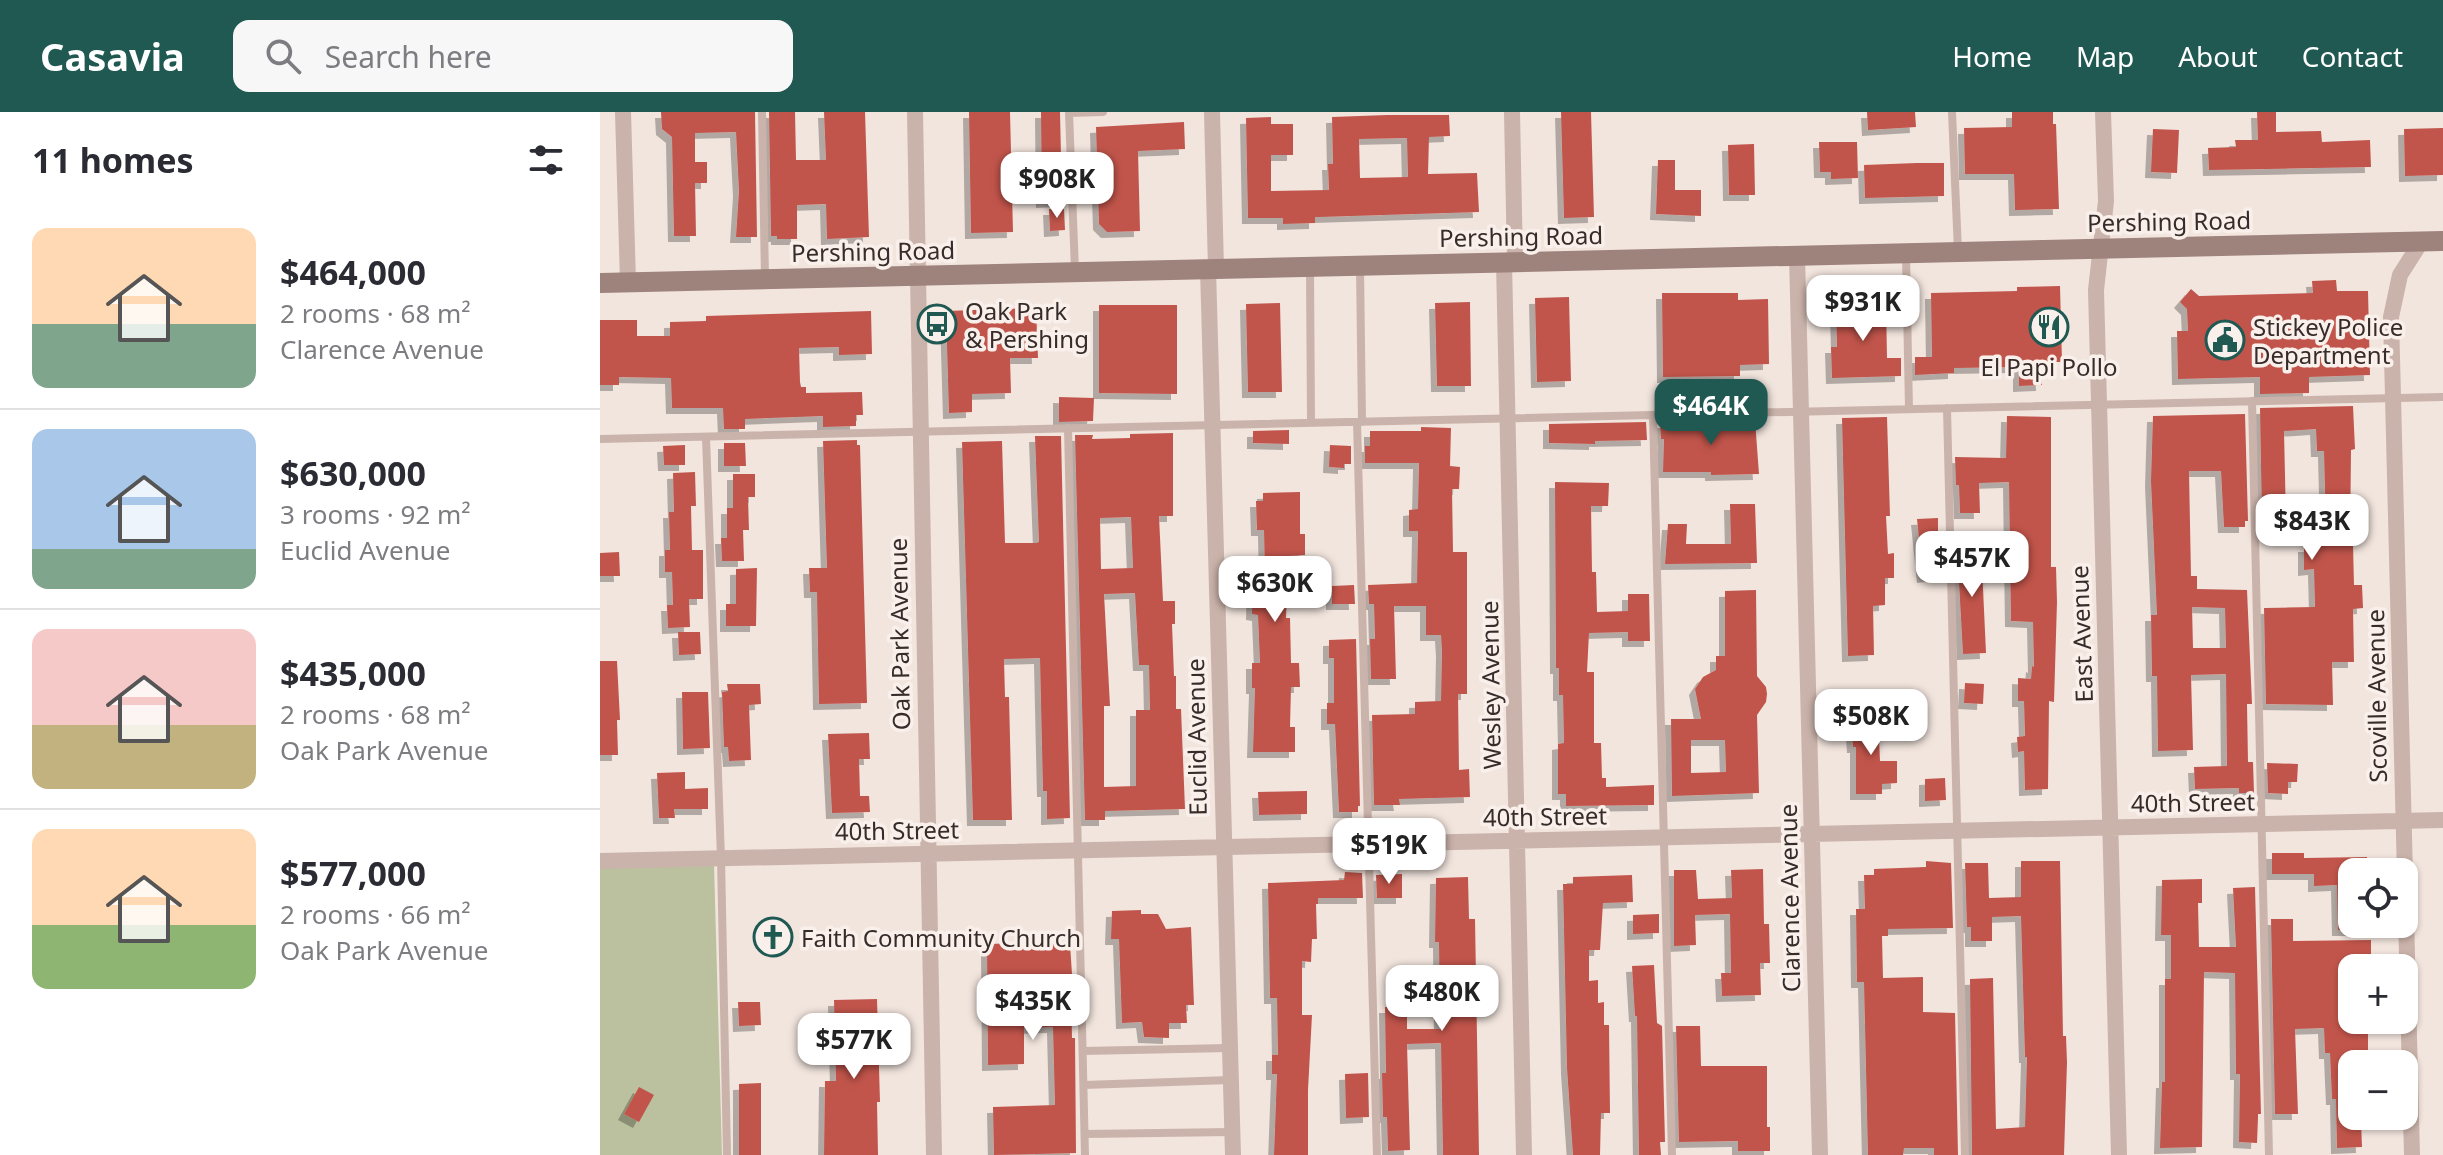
<!DOCTYPE html>
<meta charset="utf-8">
<style>
:root{--surface:#fff;--page:#f7f7f7;--text:#2b2b33;--muted:#7c7c81;--line:#e1e1e2;--accent:#205852}
body{margin:0;font-family:"Noto Sans",sans-serif;background:var(--page);color:var(--text);height:100vh;display:flex;flex-direction:column;font-size:30px;white-space:nowrap}
*{box-sizing:border-box;margin:0}
p{font-size:26px;color:var(--muted)}
.icon{flex:none;width:44px;height:44px;fill:none;stroke:currentColor;stroke-width:2;stroke-linecap:round;stroke-linejoin:round}
.map{position:relative;flex:1;overflow:hidden}
.details{display:flex;flex-direction:column;background:var(--surface);width:600px}
.details>*{flex:none}
.controls{position:absolute;left:1738px;top:746px;display:grid;gap:16px}
.controls a{display:grid;place-items:center;width:80px;height:80px;border-radius:16px;background:var(--surface);box-shadow:0 2px 6px #0004;font-size:40px}
.price{position:absolute;translate:-50% -68px;padding:0 18px;border-radius:16px;background:#fff;color:#222;font-size:26px;line-height:52px;filter:drop-shadow(0 2px 4px #0008)}
.price::after{content:'';position:absolute;left:50%;top:48px;width:24px;height:18px;margin-left:-12px;background:inherit;clip-path:polygon(0 0,100% 0,50% 100%)}
.price.on{background:var(--accent);color:#fff}
ul{padding:0;list-style:none}
li{display:flex;align-items:center;gap:24px;height:200px;padding:0 32px}
li+li{border-top:2px solid var(--line)}
li span{display:grid;place-items:center;flex:none;width:224px;height:160px;border-radius:16px;color:#555}
li>.icon{margin-inline-start:auto}
span .icon{width:96px;height:96px;fill:#fffc;stroke-width:1}
li b{font-size:34px}
h2{display:flex;justify-content:space-between;align-items:center;height:96px;padding:0 32px;font-size:34px}
header{display:flex;align-items:center;gap:48px;box-sizing:border-box;height:112px;padding:0 40px;background:var(--accent);color:#fff}
header strong{font-size:38px}
nav{display:flex;gap:44px;margin-inline-start:auto;font-size:28px}
.search{width:560px;height:72px;background:var(--page);display:flex;align-items:center;gap:20px;box-sizing:border-box;padding:0 28px;border-radius:16px;color:var(--muted);font-size:30px}
main{display:flex;flex:1;min-height:0}
.map>svg:first-child{display:block}
</style>
<header>
<strong>Casavia</strong>
<div class="search"><svg class="icon" aria-label="search" viewBox="0 0 24 24"><circle cx="10" cy="10" r="6"/><path d="M15 15l6 6"/></svg>Search here</div>
<nav><a>Home</a><a>Map</a><a>About</a><a>Contact</a></nav>
</header>
<main>
<section class="details">
<h2>11 homes<svg class="icon" aria-label="filters" viewBox="0 0 24 24"><path d="M4 7h16M4 17h16"/><circle cx="9" cy="7" r="2"/><circle cx="15" cy="17" r="2"/></svg></h2>
<ul>
<li><span style="background:linear-gradient(#ffd9b3 60%,#7fa58c 0)"><svg class="icon" aria-label="home" viewBox="0 0 24 24"><path d="M3 11l9-7 9 7M6 9v11h12V9"/></svg></span><div><b>$464,000</b><p>2 rooms · 68 m²</p><p>Clarence Avenue</p></div></li>
<li><span style="background:linear-gradient(#a9c7e8 75%,#7fa58c 0)"><svg class="icon" aria-label="home" viewBox="0 0 24 24"><path d="M3 11l9-7 9 7M6 9v11h12V9"/></svg></span><div><b>$630,000</b><p>3 rooms · 92 m²</p><p>Euclid Avenue</p></div></li>
<li><span style="background:linear-gradient(#f6c9c9 60%,#c2b280 0)"><svg class="icon" aria-label="home" viewBox="0 0 24 24"><path d="M3 11l9-7 9 7M6 9v11h12V9"/></svg></span><div><b>$435,000</b><p>2 rooms · 68 m²</p><p>Oak Park Avenue</p></div></li>
<li><span style="background:linear-gradient(#ffd9b3 60%,#8fb573 0)"><svg class="icon" aria-label="home" viewBox="0 0 24 24"><path d="M3 11l9-7 9 7M6 9v11h12V9"/></svg></span><div><b>$577,000</b><p>2 rooms · 66 m²</p><p>Oak Park Avenue</p></div></li>
</ul>
</section>
<div class="map">
<svg width="1843" height="1043" viewBox="0 0 1843 1043">
<defs>
<filter id="shadow"><feDropShadow dx="-6" dy="6" stdDeviation="0" flood-color="#0004"/></filter>
</defs>
<rect width="100%" height="100%" fill="#f2e5de"/>
<!-- green -->
<path fill="#bbc19e" d="M114,751L122,1043H0V754Z"/>
<!-- building -->
<path fill="#c2554c" fill-rule="evenodd" filter="url(#shadow)" d="M61,0H155L157,125H136L139,79L136,20L95,21V50H107V71H95L96,124H74L72,25L62,17Z
M169,0H195L196,48H226L224,0H265L269,125L227,127L226,92L197,93V127H177V124H171Z
M369,0H410L413,120L371,121Z
M441,0H460L462,89L442,90Z
M961,0H991L994,105L964,106Z
M1267,0H1315L1316,15L1268,18Z
M1412,0H1453V12H1456L1459,97L1415,98L1414,62H1365L1364,16L1412,15Z
M1657,0H1676V20L1721,19L1722,30L1770,28L1771,55L1609,58L1608,36L1636,35L1635,28H1658Z
M787,3H849L850,24L829,25L828,62L877,61L879,100L719,105H715V111L683,112V106H648L646,6L671,5V12H693V43H671V79L729,78L728,52H733L732,5ZM807,26L808,65L760,66L759,27Z
M584,10L585,37L538,39L540,119L507,120L499,112L496,15Z
M1843,16V63L1805,64L1804,17Z
M1553,17L1579,18L1577,61L1551,60Z
M1219,30H1257L1258,66L1231,67V60H1220Z
M1154,32L1155,83H1129L1128,33Z
M1058,48H1075V78H1101V104L1056,102Z
M1317,51H1344V84L1265,86L1264,53Z
M449,97H464L465,118L450,119Z
M1736,168L1737,179H1768L1770,263L1709,265V281L1660,282V265L1578,267L1577,219H1588L1587,197L1580,190L1591,177L1599,184L1713,181L1712,169Z
M1460,174L1462,250H1441L1442,273L1419,274V255L1354,256V261L1315,263V245H1332L1331,181L1417,179V175Z
M1062,181H1138V188L1168,187L1169,252L1140,253V264L1063,265Z
M969,185L971,269L937,270L935,186Z
M870,190L871,274H837L835,191Z
M680,191L682,280H648L646,192Z
M1286,192L1287,246H1301V264L1232,266L1231,235H1237L1236,193Z
M499,193H577V282L499,281Z
M436,196L438,246H410L411,281L372,282V300L349,301L346,199Z
M271,199L272,242L239,243V235L199,236L200,270L201,275H206V281L262,280L263,303H256V314L223,315V304L145,307V317H124L123,296H72L71,266L19,265V273H0V208H37V224H70V210L106,209V204Z
M459,285L494,286L493,309L459,310Z
M1753,294L1755,337L1751,338L1750,433H1753L1754,473H1762L1763,496L1753,497L1754,550H1732L1733,593L1666,592L1664,496L1715,495L1714,457L1704,458V434H1724L1725,378L1724,339H1717L1716,317L1684,319L1686,408H1662L1660,296Z
M1645,302L1648,409H1645V415H1624L1621,359H1589L1591,464H1597V477L1647,478L1652,592H1647L1648,650H1653L1654,681H1639V676L1595,677L1594,655L1627,654L1626,562L1591,563L1593,638L1558,639L1557,564H1552L1551,503H1557L1551,369L1553,304ZM1592,495L1625,496L1626,536H1593Z
M1407,304L1451,305V455H1456L1457,490L1454,590L1449,589L1448,677L1425,678L1424,639L1418,640L1417,625L1425,624L1424,589H1418V566L1431,567L1432,554L1434,555L1433,510L1411,509L1409,370L1379,371L1380,401H1360L1359,373H1356L1355,345L1406,346Z
M1287,305L1290,404H1286L1288,442L1294,441V466H1285V493L1273,494L1274,543L1248,544L1242,306Z
M1155,308L1159,362L1111,363V360H1063L1064,327H1061L1060,310Z
M1046,310L1047,328L995,329V332L949,331V312Z
M821,315L851,316L850,354L860,355L859,377H852L853,440H867V582H858L859,658L869,657L870,685L799,687L800,693H774L772,603L815,602V590L841,589L842,539L841,523H826V494H794L796,567H771L770,527H775L774,492H769L768,473L817,471L818,419H809V398L818,397L819,351H765V334H770V319H821Z
M689,318V332L653,331V319Z
M573,321V404H559L563,489H575V512H572L574,564H576V597H581L585,697L505,699V708H485L475,323H493L492,327L530,326V322ZM531,405L533,456L501,457L500,406ZM535,481L539,553H549L550,598H536V674L504,675V594H510L504,482Z
M435,324H461L470,706L447,707V679H443L440,546L404,547L405,585H409L412,708H373L362,330L402,329L405,431H436L439,430Z
M257,328V333H260L267,591L219,592L217,480H210L209,456H227L223,329Z
M124,331H145L146,354H124Z
M85,333V353H64L63,334Z
M730,333L751,334V352H744V356L729,355Z
M95,360L96,394H91L92,438H103V487H89L90,515L68,516L67,493H73L72,460H65V438H70L69,400H74L73,361Z
M133,362H155V385H148L149,418H143L144,449H122L121,426H127V396H133Z
M955,370L1009,371L1008,394H991L992,460H996L997,500L1028,499V482H1049L1050,529H1028V520L989,521L987,560H994V631H1001L1002,666H1006V675L1054,673V693L966,694V682H958V632L964,631L963,583H959V556H956Z
M700,380V422H705V443L688,444L686,506H690L691,551H699L700,575H691L690,615H695V640H653L655,576H652V551H660L658,503L652,502L653,463H665L664,418H657L656,389H663V381Z
M1130,392H1155L1157,451L1065,452L1068,412H1087L1086,432H1131Z
M1338,406V434H1343L1344,462L1323,465L1317,407Z
M1381,433L1386,541L1363,542L1357,434Z
M19,440L20,464H0V441Z
M157,456L156,514H126V492H136V457Z
M754,473L755,492H732V474Z
M1156,478L1157,564L1166,575L1167,582L1166,590L1157,603L1159,681L1072,684L1071,607H1101L1095,577L1103,565L1116,558V544H1125V479ZM1091,628H1125L1126,660L1091,661Z
M78,520H100L101,542L79,543Z
M756,527L760,694H758V700H739L735,612H727V591H734V546H729V528Z
M0,549H17L20,608H17L18,643H0Z
M1365,571L1384,572L1383,592L1364,591Z
M127,572H160L161,592L149,593L151,648L129,649L128,635H124L122,580L128,579Z
M82,580H108L110,636L83,637Z
M1278,604L1280,649H1297V671L1282,672V682H1256V635H1253L1251,605Z
M269,621L270,647H259L260,684H269L270,700L232,701L228,622Z
M1667,651L1698,652L1697,670H1688V682L1668,681Z
M85,660V677L108,676V697H74L75,706H59L57,661Z
M1345,666L1346,688L1325,689V667Z
M707,679V702L659,703L658,680Z
M1672,741H1704V746L1767,745L1768,760H1752V818H1738L1737,773L1714,774V762H1672Z
M1326,749L1351,751L1353,816L1288,817V824H1282L1283,866L1323,865V900L1355,901L1358,1043H1334V1036H1304L1303,1043H1268L1264,870H1257L1256,797H1265L1264,763H1274V757L1326,755Z
M1421,749H1460L1463,924H1466L1467,950L1464,1043H1372L1370,867L1393,866L1396,1017L1425,1015L1427,945H1425L1421,804L1392,805V829H1371V815H1367L1365,751H1388L1389,786L1421,785Z
M1163,757L1164,812H1169L1170,851H1160L1161,883L1122,884L1121,861H1131L1130,802L1095,803L1096,833L1074,834V758H1096L1098,787L1132,786L1131,758Z
M745,760L762,761L763,786H718V792H716L717,827H712L711,850L702,849V903H712L708,978V1043H674L677,962H672V943H678L677,886H670L668,771L744,768Z
M802,762V786H777L776,763Z
M1032,763L1033,790L1003,791L1000,838H989V869L998,868V891L1004,890V913H1009L1010,1001H1001L1000,1043H973L967,956L963,772H973V765Z
M868,765L869,807H875L879,1043H843L841,931L807,932L810,1038L788,1039L787,1005H783L782,961H786L785,895H807V917H840L839,830H835L836,766Z
M1602,767V791H1598L1599,835H1636L1633,776L1655,775L1661,1002H1658V1006L1657,1031L1639,1030L1640,962H1636L1635,861L1604,860L1602,1035L1560,1036L1562,970H1565V867H1571V823H1561L1562,768Z
M541,798V802H558L566,817L591,815L594,893H586L587,911H569V926L544,925L542,910L522,911L519,827H511L512,799Z
M1059,802V821L1033,822V803Z
M1671,807H1693V829L1771,828V856H1752V908H1768V940H1752V1009H1761L1762,1035L1737,1036L1736,987H1732L1730,941H1725L1724,916L1695,917L1698,1002H1675Z
M423,831L470,832L473,877H471L472,926H475L476,1041L394,1043L393,995L455,993L453,915L424,916V952L388,953L387,832Z
M1054,853L1057,911L1062,914L1065,1030H1060L1061,1043H1039L1037,904H1035L1032,854Z
M277,887L280,990H277L278,1043H224L225,969H236L234,888Z
M138,890H160L161,913L139,914Z
M1076,914H1100L1101,954H1167V1015H1170V1039H1138V1029L1079,1030Z
M768,961L769,1005L746,1006L745,962Z
M161,971V1043H139V972Z
M39,975L54,983L39,1010L24,1002Z"/>
<g fill="none" stroke-linecap="round" stroke-linejoin="round">
<!-- service -->
<path stroke="#cab3aa" stroke-width="8" d="M162,0L165,166
M469,0L475,159
M1352,0L1358,139
M469,1L503,0
M1306,142L1309,297
M760,155L762,310
M710,156L711,311
M1652,289L1669,1043
M1347,296L1365,1043
M1053,303L1072,1043
M757,310L777,1043
M468,316L485,1043
M106,325L121,746L127,1043
M0,327L1843,285
M483,939L629,936
M484,973L630,968
M485,1022L632,1020"/>
<!-- minor -->
<path stroke="#cab3aa" stroke-width="16" d="M23,0L28,170
M315,0L334,1043
M612,0L616,157
M912,0L915,150
M1503,0L1506,89L1496,178L1519,1043
M1197,144L1220,1043
M904,151L924,1043
M608,157L633,1043
M0,749L1843,708
M1812,1043L1791,205L1800,163L1821,130"/>
<!-- secondary -->
<path stroke="#9e827c" stroke-width="20" d="M0,171L1843,129"/>
</g>
<!-- icons -->
<defs>
<symbol id="bus-ring" viewBox="-11 -11 22 22"><circle r="9.5" fill="#f9f0eb" stroke="#205852" stroke-width="1.5"/><path d="M-5-6H5V4H4V6H2V4H-2V6H-4V4H-5ZM-3.5-4V0h7V-4ZM-3.5 1.2v1.5H-2V1.2ZM2 1.2v1.5H3.5V1.2Z" fill="#205852"/></symbol>
<symbol id="restaurant-ring" viewBox="-11 -11 22 22"><circle r="9.5" fill="#f9f0eb" stroke="#205852" stroke-width="1.5"/><path d="M-5-6h1v4h1v-4h1v4h1v-4h1v5L-1.5 .5V6h-2V.5L-5-1ZM5-6V6H3V1.5H1.5Q1.5-4 5-6Z" fill="#205852"/></symbol>
<symbol id="civic-ring" viewBox="-11 -11 22 22"><circle r="9.5" fill="#f9f0eb" stroke="#205852" stroke-width="1.5"/><path d="M-.6-6.5H3V-4.5H.6V-3L4-1V1h2V6H-6V1h2V-1L-.6-3ZM-1.2 2.5V6h2.4V2.5Z" fill="#205852"/></symbol>
<symbol id="church-ring" viewBox="-11 -11 22 22"><circle r="9.5" fill="#f9f0eb" stroke="#205852" stroke-width="1.5"/><path d="M-1.2-6h2.4v3.5h3.3v2.4h-3.3V6h-2.4V-.1h-3.3v-2.4h3.3Z" fill="#205852"/></symbol>
</defs>
<g fill-rule="evenodd">
<use href="#bus-ring" x="315" y="190" width="44" height="44"/>
<use href="#restaurant-ring" x="1427" y="193" width="44" height="44"/>
<use href="#civic-ring" x="1603" y="206" width="44" height="44"/>
<use href="#church-ring" x="151" y="803" width="44" height="44"/>
</g>
<g text-anchor="middle" dominant-baseline="central" stroke-width="7" stroke-linejoin="round" paint-order="stroke">
<!-- street labels -->
<g font-size="24" fill="#382c2a" stroke="#f9f0eb">
<text transform="translate(1569 109) rotate(-1)">Pershing Road</text>
<text transform="translate(921 124) rotate(-1)">Pershing Road</text>
<text transform="translate(273 139) rotate(-1)">Pershing Road</text>
<text transform="translate(299 522) rotate(-91)">Oak Park Avenue</text>
<text transform="translate(1481 522) rotate(-92)">East Avenue</text>
<text transform="translate(890 573) rotate(-91)">Wesley Avenue</text>
<text transform="translate(1776 584) rotate(-91)">Scoville Avenue</text>
<text transform="translate(596 625) rotate(-91)">Euclid Avenue</text>
<text transform="translate(1593 690) rotate(-1)">40th Street</text>
<text transform="translate(945 704) rotate(-1)">40th Street</text>
<text transform="translate(297 718) rotate(-1)">40th Street</text>
<text transform="translate(1189 786) rotate(-91)">Clarence Avenue</text>
</g>
<!-- poi labels -->
<g font-size="24" fill="#382c2a" stroke="#f9f0eb" text-anchor="start">
<text x="365" y="198">Oak Park<tspan x="365" dy="28">&amp; Pershing</tspan></text>
<text x="1653" y="214">Stickey Police<tspan x="1653" dy="28">Department</tspan></text>
<text x="1449" y="254" text-anchor="middle">El Papi Pollo</text>
<text x="201" y="825">Faith Community Church</text>
</g>
</g>
</svg>
<div class="controls">
<a><svg class="icon" aria-label="locate" viewBox="0 0 24 24"><circle cx="12" cy="12" r="6"/><path d="M12 2v4M12 18v4M2 12h4M18 12h4"/></svg></a>
<a>+</a>
<a>−</a>
</div>
<b class="price" style="left:457px;top:108px">$908K</b>
<b class="price" style="left:1263px;top:231px">$931K</b>
<b class="price on" style="left:1111px;top:335px">$464K</b>
<b class="price" style="left:1712px;top:450px">$843K</b>
<b class="price" style="left:1372px;top:487px">$457K</b>
<b class="price" style="left:675px;top:512px">$630K</b>
<b class="price" style="left:1271px;top:645px">$508K</b>
<b class="price" style="left:789px;top:774px">$519K</b>
<b class="price" style="left:842px;top:921px">$480K</b>
<b class="price" style="left:433px;top:930px">$435K</b>
<b class="price" style="left:254px;top:969px">$577K</b>
</div>
</main>
